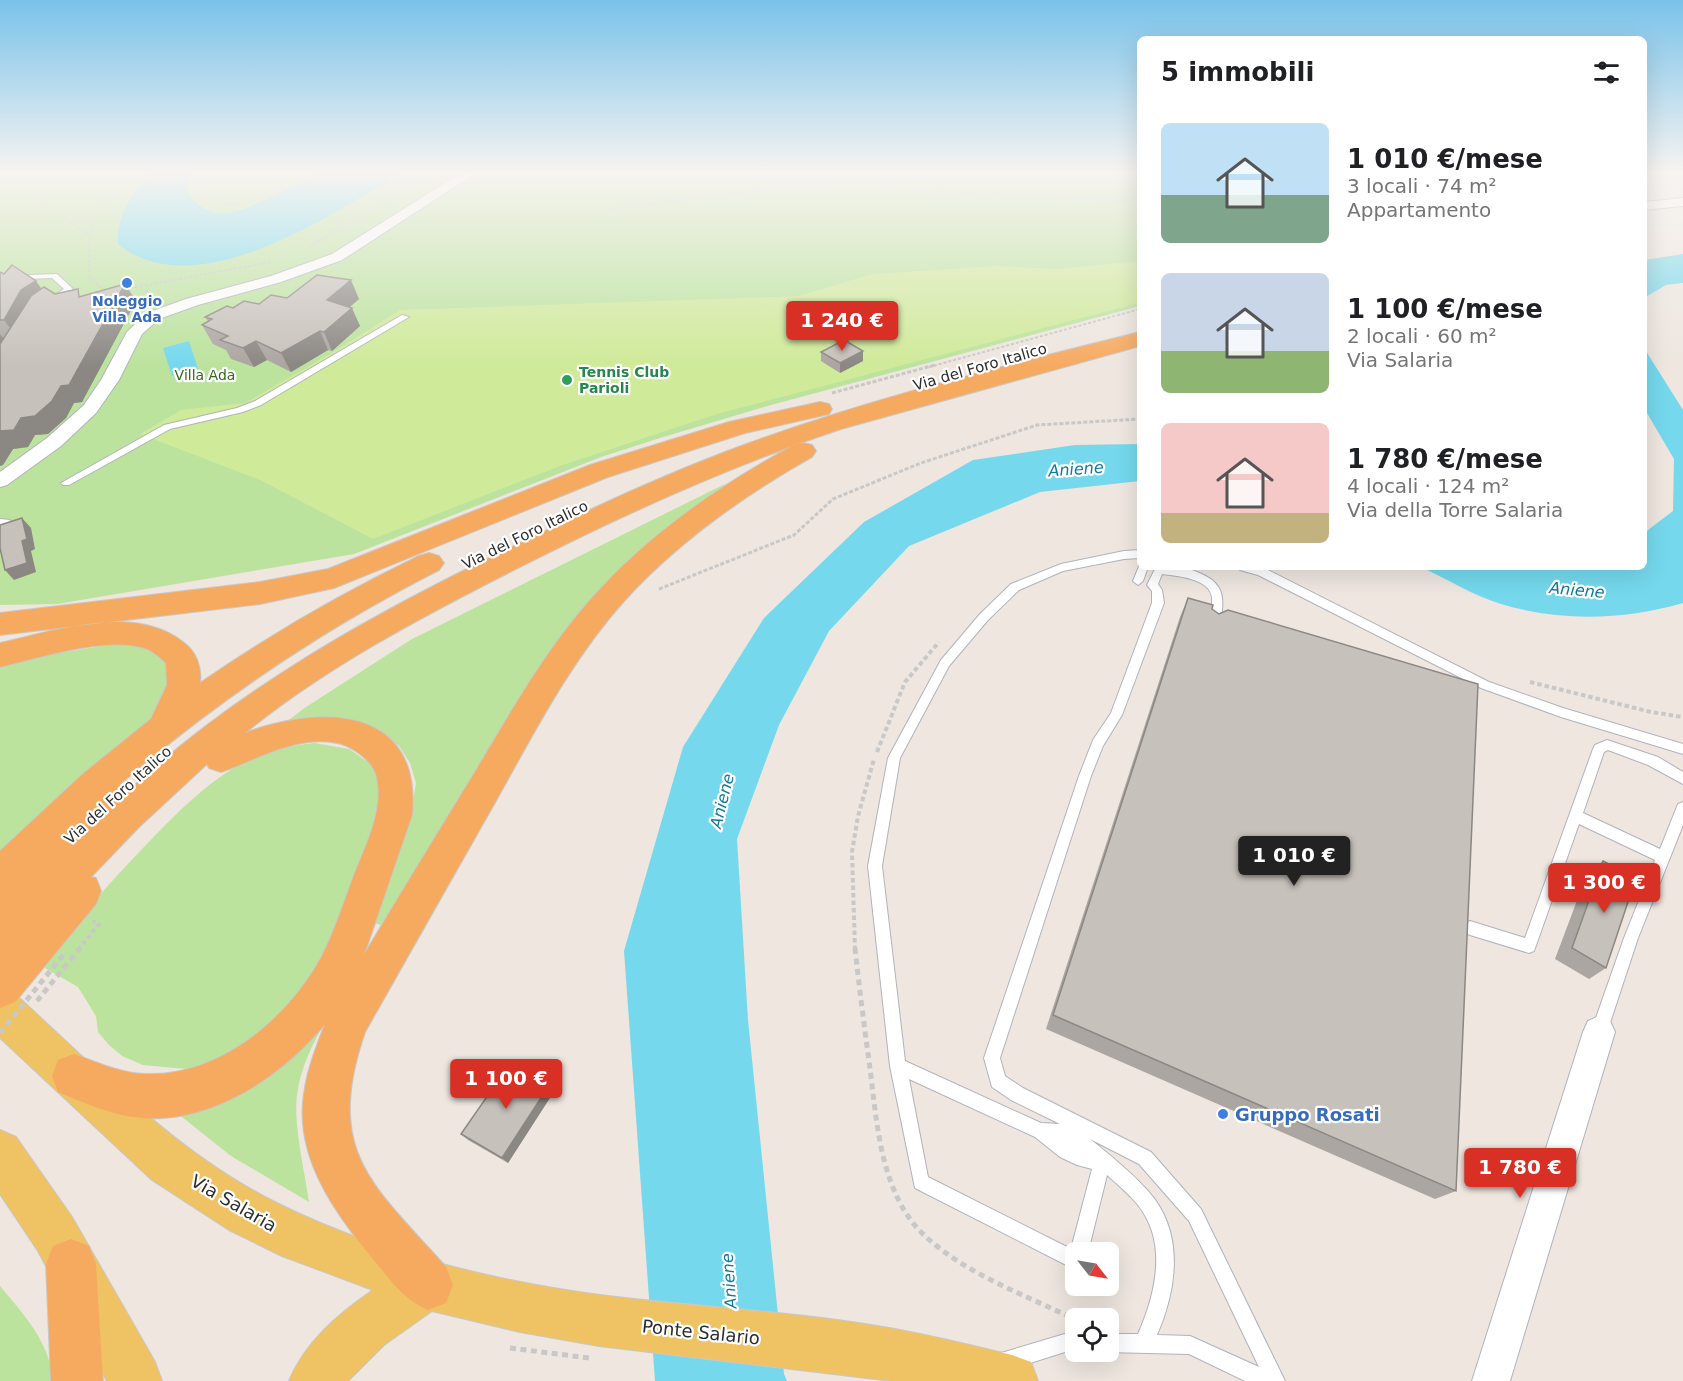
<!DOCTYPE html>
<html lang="it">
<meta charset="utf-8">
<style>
:root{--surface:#fff;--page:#f2f2f2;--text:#202124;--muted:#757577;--accent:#d93025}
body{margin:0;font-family:"DejaVu Sans",sans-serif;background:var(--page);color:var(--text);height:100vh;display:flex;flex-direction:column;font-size:22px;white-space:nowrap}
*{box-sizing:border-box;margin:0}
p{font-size:20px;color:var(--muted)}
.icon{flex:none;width:33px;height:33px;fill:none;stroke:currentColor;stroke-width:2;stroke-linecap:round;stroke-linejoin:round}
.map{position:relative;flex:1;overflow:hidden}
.side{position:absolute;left:1137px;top:36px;width:510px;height:534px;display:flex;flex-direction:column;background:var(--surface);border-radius:9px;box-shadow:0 6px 24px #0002}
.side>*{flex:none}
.needle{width:39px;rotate:121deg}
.buttons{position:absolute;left:1065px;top:1242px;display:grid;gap:12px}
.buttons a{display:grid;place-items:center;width:54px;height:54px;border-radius:9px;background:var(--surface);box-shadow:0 6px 24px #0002;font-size:30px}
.price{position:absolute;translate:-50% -51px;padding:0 14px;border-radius:6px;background:var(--accent);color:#fff;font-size:20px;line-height:39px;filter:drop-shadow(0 2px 3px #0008)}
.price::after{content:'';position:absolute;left:50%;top:36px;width:18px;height:14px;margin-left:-9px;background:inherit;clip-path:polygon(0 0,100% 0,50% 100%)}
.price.current{background:#222;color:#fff}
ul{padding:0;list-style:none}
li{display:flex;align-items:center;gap:18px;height:150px;padding:0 24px}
li span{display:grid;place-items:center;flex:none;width:168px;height:120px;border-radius:9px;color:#555}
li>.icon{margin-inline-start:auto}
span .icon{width:72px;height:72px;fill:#fffc;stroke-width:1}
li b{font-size:26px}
h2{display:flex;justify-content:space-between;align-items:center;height:72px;padding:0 24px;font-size:26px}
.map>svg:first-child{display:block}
</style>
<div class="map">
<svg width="1683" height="1381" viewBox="0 0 1683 1381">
<rect width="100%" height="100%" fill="#eee6df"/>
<!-- green -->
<path fill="#bbe39d" d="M0,173H1140V306L771,405L660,438L601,457L354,554L57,604L0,605Z
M727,483L657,538L571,627L381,925L370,922L411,813L416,783L410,763L399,746L382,733L281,726L306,707L412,639Z
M119,643C141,647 159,649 171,670L162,713L0,858V663Z
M314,743L349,749L371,764L382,779L384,809L321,966L264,1033L216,1061L186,1069L143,1065L122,1056L109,1045L98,1032L96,1016L78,987L45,968C72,923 107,886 143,848C175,815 207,781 248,760C268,749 291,746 314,743Z
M337,1001C320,1031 301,1061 297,1095C293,1124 305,1172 309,1202L231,1156L162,1101Z
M0,1286C24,1315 50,1342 53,1381H0Z"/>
<!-- pitch -->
<path fill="#cfea99" d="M1140,261V302L1135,304L717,414L560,466L373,539L260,480L140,434L181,410L245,403L330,354L400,310L799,296L872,274L996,266L1056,269Z"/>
<!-- water -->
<path fill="#75d8ed" d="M153,173H190L187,192C220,244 283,183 322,173C341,168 380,173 400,173C332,215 195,307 118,244C117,214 131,193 153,173Z
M1683,254V283L1666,285L1644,298V260Z
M189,341L198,369L172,376L163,348Z
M1644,348L1683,410V603C1624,620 1561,622 1501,604C1474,596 1447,579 1421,567H1644V533L1673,511L1674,459L1644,408Z
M1140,444V481L1040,492L909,546L829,631L779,725L737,839L748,1020L784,1374L787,1381H655L624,951L683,747L764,618L864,522L973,460L1075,445Z"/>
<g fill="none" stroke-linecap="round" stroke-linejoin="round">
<defs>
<path id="service" d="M57,274L73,289L52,303L48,301L49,299L64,289L52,278L0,280V276Z
M402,315L409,317L261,405L243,412L170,429L69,485H63L61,483L164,425L237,408L255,401Z
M0,519L10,520L11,522L10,524L0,525Z
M1140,550V558L1124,559L1063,571L1019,590L988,620L949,666L900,758L882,866L905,1061L1041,1123L1060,1124L1011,1100L992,1087L984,1058L1079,776L1093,740L1111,713L1152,603V591L1147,585L1156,567L1179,569L1183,567C1220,579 1228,588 1219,626L1213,630L1207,626C1210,617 1213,607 1212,597C1209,578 1177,576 1162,574L1158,584L1162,590L1164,603L1122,715L1103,746L1091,776L1000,1058L1005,1076L1023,1088L1151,1152L1201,1209L1285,1381H1245L1189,1354L1106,1352H1108V1334H1138C1156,1293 1168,1243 1138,1205C1129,1194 1117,1184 1107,1175L1088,1252H1076V1270L915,1188L890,1066L868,866L888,758L941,660L980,614L1011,584L1061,564L1124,551ZM909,1079L1035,1137L1060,1157L1077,1165L1092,1169L1071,1249L928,1177ZM1090,1139L1139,1164L1189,1221L1259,1367L1190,1336L1157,1335C1177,1289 1185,1232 1148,1191C1131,1172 1110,1155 1090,1139Z
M1140,564V567H1148L1143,581L1138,585L1133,581Z
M1239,567H1257L1266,569L1489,682L1563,708L1683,744V754L1561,717L1481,688L1258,575L1240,570Z
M1607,740L1658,757L1683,772V784L1648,765L1608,750L1604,752L1583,813L1660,849L1678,804L1683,802V825L1638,938L1607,1032L1605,1038L1599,1040L1593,1038L1591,1032L1624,938L1655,860L1579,824L1534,951L1529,953L1470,935L1465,933L1463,928L1465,923L1470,921L1525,938L1593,749L1595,745Z
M1068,1333H1076V1351H1068L1005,1371L998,1368L995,1361L998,1354Z"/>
<path id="minor" d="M461,173H476L342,260L281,282L198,305L159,319L142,334L119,380L96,413L61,446L7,485L0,487V472L47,438L84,405L101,380L127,332L147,313L186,299L271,276L332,254Z
M1683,198V206L1644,210V202Z
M1599,1016L1610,1021L1615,1032L1510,1381H1472L1583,1032L1588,1021Z"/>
<path id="primary" d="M0,988L15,994C94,1066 170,1147 265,1197C366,1250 488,1280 600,1295C694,1307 790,1311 883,1327C926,1334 969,1345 1012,1355L1031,1362L1038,1381H892L599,1346L520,1332L432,1311L384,1345L348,1381H289C305,1342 338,1314 373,1290L282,1256L229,1230L152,1180L0,1038Z
M0,1130L16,1137L72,1217L155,1362L162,1381H107L38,1251L0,1194Z"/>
<path id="trunk" d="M1140,332V346L841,429C724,468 614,519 504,575C414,621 324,669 245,733C321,704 422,706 412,815L364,955C400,894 438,833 475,772C514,707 551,640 604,585C659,527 724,483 794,445L803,443L812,445L816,451L812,457C743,496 679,541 625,600C570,661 533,735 493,806C450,882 407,957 365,1032C324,1152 371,1183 446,1267L453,1285L446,1303L428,1310C402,1299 390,1279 372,1258C337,1215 298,1162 303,1103C305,1075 315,1050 325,1024C282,1076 213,1123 142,1118C113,1116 85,1103 58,1092L52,1076L58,1060L74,1054C96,1062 120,1073 144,1074C218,1077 286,1021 321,958C334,933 343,905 353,878C365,847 386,808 376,774C372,762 358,751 347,746C304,730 259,759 221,772L209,768L207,764L139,827L91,877L96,878L101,891L96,904L15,1002L0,1008V851L84,773L151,719L167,685L166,663C161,658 154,652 147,649C108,635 40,658 0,667V643C55,631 133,603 183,642C196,651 202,667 200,683C270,635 342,593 419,556L429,553L439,556L444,563L439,570C323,629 218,700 119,785L127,792C232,695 353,625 481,562C567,520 654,478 744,445C872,398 1007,365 1140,332Z
M820,402L829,404L832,409L829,414L745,433L608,477L334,588L260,604L0,635V613L260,582L328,569L590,465L729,422Z
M71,1239L89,1246L96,1264L103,1381H51L46,1264L53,1246Z"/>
</defs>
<!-- service casing -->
<use href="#service" stroke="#b0b3bd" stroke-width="2"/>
<!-- minor casing -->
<use href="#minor" stroke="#b0b3bd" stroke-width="2"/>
<!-- primary casing -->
<use href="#primary" stroke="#c8c8c8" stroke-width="2"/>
<!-- trunk casing -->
<use href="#trunk" stroke="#c8c8c8" stroke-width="2"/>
<!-- path-far3 -->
<path stroke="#c8c8c8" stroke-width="2" stroke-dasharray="3 2" stroke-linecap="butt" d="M1,173L9,174L37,194L50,210L66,218L88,235
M199,173L196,192C231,224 276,190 311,173
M872,173L882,184L910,190L1126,201L1140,199
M274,175L289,182
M197,180L237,173
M589,216L620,208L872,176
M308,248L433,173
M125,289L271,262
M105,291L90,277C87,218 91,214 132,173
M144,303L148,287
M929,367L1140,309"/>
<!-- path-far2 -->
<path stroke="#c8c8c8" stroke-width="3" stroke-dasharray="4 2" stroke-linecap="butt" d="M832,393L935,365
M659,589L794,535L833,499L921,463L1037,425L1140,419"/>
<!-- path-far1 -->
<path stroke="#c8c8c8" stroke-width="4" stroke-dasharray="4.5 3" stroke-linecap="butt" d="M1530,682L1651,712L1683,717
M877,752L905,682L939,642
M78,950L99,924L93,921
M855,950L852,852L858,816L874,759"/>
<!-- path -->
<path stroke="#c8c8c8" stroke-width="5" stroke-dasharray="6 4.5" stroke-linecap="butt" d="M855,948C859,986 864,1024 869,1061C877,1120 879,1193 925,1236C966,1274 1023,1294 1072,1318L1075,1322
M37,1001L80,948
M510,1348L589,1358"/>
<!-- service -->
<use href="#service" fill="#fff" fill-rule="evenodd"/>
<!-- minor -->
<use href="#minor" fill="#fff" fill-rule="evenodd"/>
<!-- primary -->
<use href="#primary" fill="#efc263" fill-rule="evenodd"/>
<!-- trunk -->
<use href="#trunk" fill="#f6aa60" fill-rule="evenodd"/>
<!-- path-bridge -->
<path stroke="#c8c8c8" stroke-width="5" stroke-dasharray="6 4.5" stroke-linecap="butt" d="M0,1033L64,954"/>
</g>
<!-- wall -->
<path fill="#aba6a1" d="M0,272L4,274L36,281L41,289L55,294L82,296L125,284L136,301L82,402L74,403L66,418L48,434L35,435L28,447L13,449L3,465L0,466Z
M287,298L359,299L350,307L360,326L332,351L328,350L291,372L267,360L254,367L231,359L226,350L213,344L202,325L208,321L205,317L233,308L259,304Z
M863,351V361L840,373L821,361V352Z
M1188,598L1212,609L1456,1191L1435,1199L1046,1029L1180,617Z
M1603,861L1606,968L1589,979L1555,959L1587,874Z
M550,1084L555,1090L508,1163L468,1140L461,1134Z"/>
<!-- shaded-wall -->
<path fill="#8b8783" d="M351,280L359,299L335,319L327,300Z
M36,281L47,297L17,337L4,320L21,290Z
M125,284L136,301L82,402L74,403L66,418L48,434L35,435L28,447L13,449L3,465L0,466V431L21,418L61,386Z
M352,308L360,326L332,351L324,332Z
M320,331L328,350L291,372L281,353Z
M0,334L10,347L0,359Z
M256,341L267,360L254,367L243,348Z
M863,351V361L840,373V363Z
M22,518L31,528L35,549L31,551L36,572L14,580L5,570L22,541Z
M550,1084L555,1090L508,1163L502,1158Z"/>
<!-- building -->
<path fill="#c7c1bb" stroke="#8b8783" stroke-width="1.5" d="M12,265L36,281L21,290L4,320H0V272L4,274Z
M317,275L351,280L327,300L352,308L324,332L320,331L281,353L256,341L243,348L220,340L228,336L202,325L212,319L205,317L227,306L233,308L244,301L259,304L271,295L287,298Z
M125,284L69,385L61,386L52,401L35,416L21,418L14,430L0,431V344L31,296L44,287L55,294L78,289L79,297Z
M844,340L863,351L840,363L821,352Z
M22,518L27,539L22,541L27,563L5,570L0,548V525Z
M1188,598L1213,605L1212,609L1219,614L1228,610L1478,684L1456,1191L1053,1015Z
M1603,861L1636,878L1606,968L1572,948Z
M511,1062L550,1084L502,1158L461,1134Z"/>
<!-- sky -->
<linearGradient id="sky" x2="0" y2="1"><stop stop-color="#7ac2ea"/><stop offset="0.47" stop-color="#f7f4f1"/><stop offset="1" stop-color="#f7f4f1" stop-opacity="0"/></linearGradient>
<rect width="1683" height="366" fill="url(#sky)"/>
<!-- markers -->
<g fill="#3f7fe0" stroke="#fff" stroke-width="2">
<circle cx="127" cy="283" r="6"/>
<circle cx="1223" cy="1114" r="6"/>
</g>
<circle fill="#2e9e5b" stroke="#fff" stroke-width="2" cx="567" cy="380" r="6"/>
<g text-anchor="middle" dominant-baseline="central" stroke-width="4.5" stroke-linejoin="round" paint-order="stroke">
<!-- far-shop labels -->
<g font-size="14" font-weight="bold" fill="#366cbe" stroke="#fff">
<text x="127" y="301">Noleggio<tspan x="127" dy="16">Villa Ada</tspan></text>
</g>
<!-- far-leisure labels -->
<g font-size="14" font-weight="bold" fill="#27864d" stroke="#fff" text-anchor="start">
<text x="579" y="372">Tennis Club<tspan x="579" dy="16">Parioli</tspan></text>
</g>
<!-- far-park labels -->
<g font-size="14" fill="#336a1c" stroke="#fff">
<text x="205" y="375">Villa Ada</text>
</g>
<!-- street labels -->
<g font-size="15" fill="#2d2d2d" stroke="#fff">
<text transform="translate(980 367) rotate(-16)">Via del Foro Italico</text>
<text transform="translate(525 535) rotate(-26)">Via del Foro Italico</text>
<text transform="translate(118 795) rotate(-42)">Via del Foro Italico</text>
</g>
<!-- water labels -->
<g font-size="16" font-style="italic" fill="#0f7a9e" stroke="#fff">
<text transform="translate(1076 469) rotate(-4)">Aniene</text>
<text transform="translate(1577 590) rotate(5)">Aniene</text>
<text transform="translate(722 801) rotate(-76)">Aniene</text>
<text transform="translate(729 1281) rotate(-94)">Aniene</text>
</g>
<!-- near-shop labels -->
<g font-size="18" font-weight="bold" fill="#366cbe" stroke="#fff" text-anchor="start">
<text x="1235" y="1114">Gruppo Rosati</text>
</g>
<!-- near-street labels -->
<g font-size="18" fill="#2d2d2d" stroke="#fff">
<text transform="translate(234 1203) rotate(30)">Via Salaria</text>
<text transform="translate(701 1332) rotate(6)">Ponte Salario</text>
</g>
</g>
</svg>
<div class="buttons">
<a><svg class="needle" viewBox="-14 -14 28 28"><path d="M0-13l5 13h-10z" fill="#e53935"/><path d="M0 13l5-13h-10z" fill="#757577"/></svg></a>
<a><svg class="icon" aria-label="locate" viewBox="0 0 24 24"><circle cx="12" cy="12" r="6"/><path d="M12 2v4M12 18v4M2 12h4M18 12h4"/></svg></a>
</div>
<b class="price" style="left:842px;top:352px">1 240 €</b>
<b class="price current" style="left:1294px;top:887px">1 010 €</b>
<b class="price" style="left:1604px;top:914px">1 300 €</b>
<b class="price" style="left:506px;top:1110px">1 100 €</b>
<b class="price" style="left:1520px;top:1199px">1 780 €</b>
<section class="side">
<h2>5 immobili<svg class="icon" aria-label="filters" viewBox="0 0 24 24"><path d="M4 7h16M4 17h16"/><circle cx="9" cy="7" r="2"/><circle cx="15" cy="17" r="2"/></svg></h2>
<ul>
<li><span style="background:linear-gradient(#bfe0f5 60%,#7fa58c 0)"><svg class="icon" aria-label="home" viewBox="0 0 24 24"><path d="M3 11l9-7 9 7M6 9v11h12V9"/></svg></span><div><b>1 010 €/mese</b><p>3 locali · 74 m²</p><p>Appartamento</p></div></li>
<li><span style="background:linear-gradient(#c9d6e8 65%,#8fb573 0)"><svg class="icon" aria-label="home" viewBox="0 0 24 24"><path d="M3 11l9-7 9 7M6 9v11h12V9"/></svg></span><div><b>1 100 €/mese</b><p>2 locali · 60 m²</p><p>Via Salaria</p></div></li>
<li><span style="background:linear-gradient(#f6c9c9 75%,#c2b280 0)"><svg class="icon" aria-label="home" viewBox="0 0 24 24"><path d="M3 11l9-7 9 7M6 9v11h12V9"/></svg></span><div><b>1 780 €/mese</b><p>4 locali · 124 m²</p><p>Via della Torre Salaria</p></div></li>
</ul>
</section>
</div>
